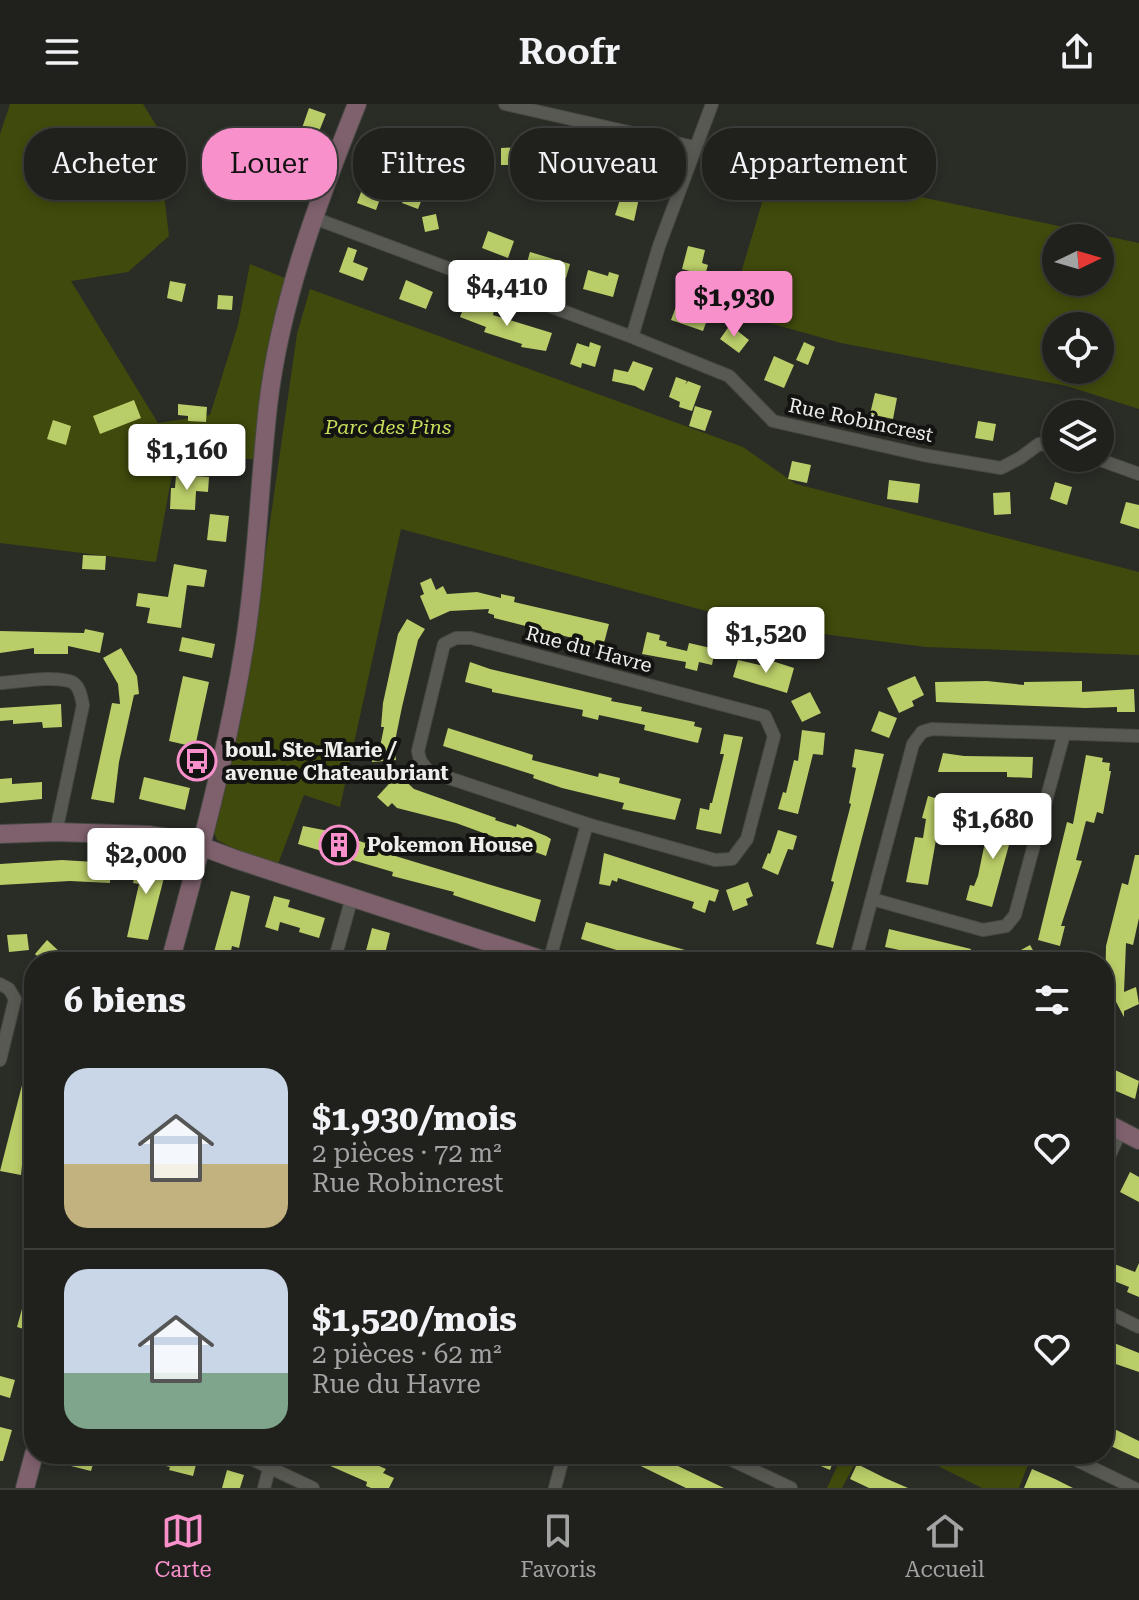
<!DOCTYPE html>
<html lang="fr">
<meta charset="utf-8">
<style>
:root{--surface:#20211c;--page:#2d2e29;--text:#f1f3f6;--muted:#a2a3a3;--line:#3d3e3b;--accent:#f890cb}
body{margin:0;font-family:"Roboto Serif",serif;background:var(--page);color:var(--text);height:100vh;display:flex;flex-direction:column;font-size:30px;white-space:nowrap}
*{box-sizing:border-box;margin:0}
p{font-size:26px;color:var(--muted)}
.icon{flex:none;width:44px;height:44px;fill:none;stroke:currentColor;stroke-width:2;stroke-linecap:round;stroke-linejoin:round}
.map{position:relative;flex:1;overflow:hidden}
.drawer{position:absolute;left:24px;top:848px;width:1090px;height:512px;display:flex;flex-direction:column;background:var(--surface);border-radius:32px;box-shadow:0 4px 12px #0003,0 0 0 2px var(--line)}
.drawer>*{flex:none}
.top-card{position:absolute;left:24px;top:24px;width:1092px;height:72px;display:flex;gap:16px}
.needle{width:52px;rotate:85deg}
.controls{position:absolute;left:1042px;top:120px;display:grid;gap:16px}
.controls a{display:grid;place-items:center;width:72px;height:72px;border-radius:50%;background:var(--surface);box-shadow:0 4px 12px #0003,0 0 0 2px var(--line);font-size:40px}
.price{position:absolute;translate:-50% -68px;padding:0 18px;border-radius:8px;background:#fff;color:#222;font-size:26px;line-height:52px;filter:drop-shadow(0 2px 4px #0008)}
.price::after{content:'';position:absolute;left:50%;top:48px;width:24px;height:18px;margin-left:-12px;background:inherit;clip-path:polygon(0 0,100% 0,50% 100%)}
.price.on{background:var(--accent);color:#111}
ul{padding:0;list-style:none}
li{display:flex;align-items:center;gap:24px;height:200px;padding:0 40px}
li+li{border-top:2px solid var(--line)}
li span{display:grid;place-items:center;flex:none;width:224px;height:160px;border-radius:24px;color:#555}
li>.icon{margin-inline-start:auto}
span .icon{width:96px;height:96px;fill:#fffc;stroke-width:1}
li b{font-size:34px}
h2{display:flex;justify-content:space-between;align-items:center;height:96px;padding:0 40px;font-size:34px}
.chip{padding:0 28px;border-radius:32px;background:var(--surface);box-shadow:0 4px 12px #0003,0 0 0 2px var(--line);font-size:28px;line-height:72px}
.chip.on{background:var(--accent);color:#111}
header{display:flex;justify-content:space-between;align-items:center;height:104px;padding:0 40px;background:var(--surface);font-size:36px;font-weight:600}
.dock{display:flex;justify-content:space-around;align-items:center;height:112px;border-top:2px solid var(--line);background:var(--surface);font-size:22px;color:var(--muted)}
.dock a{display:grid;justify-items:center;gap:4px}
.dock .on{color:var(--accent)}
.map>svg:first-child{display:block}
</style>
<header><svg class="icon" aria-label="menu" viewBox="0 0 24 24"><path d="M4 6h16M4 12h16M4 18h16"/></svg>Roofr<svg class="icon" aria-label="share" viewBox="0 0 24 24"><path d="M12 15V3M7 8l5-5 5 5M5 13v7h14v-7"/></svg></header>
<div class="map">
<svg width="1139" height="1384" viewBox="0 0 1139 1384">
<rect width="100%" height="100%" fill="#2a2c26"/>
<!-- green -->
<path fill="#404a0c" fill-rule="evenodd" d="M10,0H143L161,29L160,56L169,132L128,168L71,177L158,319L210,311L238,221L250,160L287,175L263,355H244L173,365L156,458L0,439V30Z
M773,62L1139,139V305L1067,282L841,239L748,213L738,179ZM1056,134H1100V178H1056ZM1056,222H1100V266H1056Z
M310,185L743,343L796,380L1139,468V551L926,543L766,523L401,425L340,703L304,691L278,760L236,746L217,736L211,721L254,530L297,230Z
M843,1350H860L842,1384H827Z
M914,1350H1032L1019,1384H982Z"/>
<!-- building -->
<path fill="#b9cd68" d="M309,4L326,10L318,30L302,24Z
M398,30L417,37L409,58L390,51Z
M213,39L245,48L242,58L266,65L262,79L207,63Z
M547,39H558V66H543V71L526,70V61H501V44L547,42Z
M580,48L597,51L596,57L611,59L609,71L593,68L592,74L575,70Z
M151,55L178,64L172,83L146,74L147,69L141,67L144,58L149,60Z
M740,59L755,64L744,95L725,89L733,64L738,65Z
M364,80L383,87L376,106L357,99Z
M625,80L641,85L634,117L615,111Z
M408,84L424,90L418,105L402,99Z
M436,110L439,125L425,128L422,113Z
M488,127L514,137L508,154L482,144Z
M688,142L705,146L702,159L708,161L705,171L682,165Z
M348,143L357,146L353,158L368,164L363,177L339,168Z
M530,148L570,160L566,174L526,162Z
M588,166L608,172L609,168L619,171L613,193L583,185Z
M406,176L433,188L426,205L399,195Z
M170,177L186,180L182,198L167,194Z
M218,191L233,192L232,206L217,205Z
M678,197L710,208L703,227L671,216Z
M466,198L494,207L493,211L552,229L546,247L521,243L522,240L484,228L486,223L460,213Z
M730,221L749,236L739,249L720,235Z
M590,238L601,242L595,263L582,259L581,264L570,260L577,239L589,243Z
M804,238L815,243L808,261L796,256Z
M774,252L794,261L784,284L764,276Z
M633,257L653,264L644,287L635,282L612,277L614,265L628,268Z
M676,273L687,277L685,281L688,277L701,282L692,307L679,303L680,298L669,293Z
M875,289L897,294L893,315L870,310Z
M134,296L141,314L100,330L93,312Z
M178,300L207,303L206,318L188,317V312L178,311Z
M695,302L712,307L705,327L689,322Z
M53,316L71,322L66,341L47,335Z
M978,317L996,320L993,337L975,334Z
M792,357L811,361L807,379L788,375Z
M176,371L209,373L208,388L196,387L195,406L170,405L171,384H175Z
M889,376L920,380L918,399L887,395Z
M1055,378L1072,383L1067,401L1050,395Z
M1010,388L1011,410L994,411L993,389Z
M1126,398L1139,401V425L1120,419Z
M210,410L229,412L226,438L207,436Z
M83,451L106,452L105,466L82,465Z
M174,460L207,466L204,483L187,481L181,524L147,519L150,504L136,502L138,489L168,493Z
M431,474L436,486L443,482L447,490L477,488L501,494V490L515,493L514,498L609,520L604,539L596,536L594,542L580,538V536L494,514V511L488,509L489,505L450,507L430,516L420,492L424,490L420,479Z
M407,515L425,525L418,536L402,603L394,642L396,656L372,658L371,644L380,643L384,623H381L383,599L398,530Z
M85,525L104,529L100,549L68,542V550H34V544L0,549V527L84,529Z
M647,528L660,531L659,536L667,538L666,542L687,547L689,539L715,545L712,561L699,558L697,567L685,564L686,558L642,550Z
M182,533L215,540L212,554L179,547Z
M121,544L137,572L139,590L134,591L119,658L114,699L91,695L112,599L120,600L118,580L103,554Z
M766,555L794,564L787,589L733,573L738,556L764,562Z
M470,558L490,565L612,594L611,597L642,603L641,607L695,618L694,622L702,624L698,639L644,626L645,621L599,611L598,616L582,612L583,606L492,588V585L465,578Z
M183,572L209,578L195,643L169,637Z
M915,572L924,591L912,597L914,602L899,609L887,584Z
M987,577L1024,581V578L1082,577V588L1134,585L1135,608H1117V603L1085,604L936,598L935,578Z
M810,588L821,609L802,618L791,597Z
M61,600L62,623L43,624L42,618L13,620V616L0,617V604Z
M879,607L897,614L889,634L871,627Z
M448,624L533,651L532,656L598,673L599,669L620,674L619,679L681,695L675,716L622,705L624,699L562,684L533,674L534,671L443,642Z
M802,626L825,629L823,651L813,650L798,710L778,705L783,688L786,689L794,656L798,657Z
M724,630L743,633L721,730L696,725L700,704L709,706L710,699H712L724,650H720Z
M855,645L884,650L833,844L816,840L834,778L831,777L851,700L849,699L856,664L852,663Z
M943,649L964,652L1033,653L1032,674L1007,673V668H938Z
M1086,651L1103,654L1102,658L1110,659L1109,667H1111L1103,710L1097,708L1094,719L1086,717L1076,756L1082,757L1061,822H1065L1060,842L1038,836L1067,718L1073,720Z
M398,670L414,685L496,714L495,716L516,723L517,720L546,732L551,735L546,752L456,719L397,704L392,699L388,703L377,693Z
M144,673L190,684L185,706L139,695Z
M12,674V680L42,678V695L0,699V675Z
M928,692L953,699L947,721L939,719L928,781L906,778L915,733L923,734L926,715L922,714Z
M1000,704L1018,708L992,803L966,796L970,781L974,782L978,772L984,743L993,745L997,727L994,726Z
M303,722L334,728L365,739L367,732L376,735L374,740L394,746L392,751L541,796L535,818L453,791L454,788L392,772L393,768L298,740Z
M778,726L797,732L793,746L788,745L778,771L762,764L768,749L770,750Z
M604,749L719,786L715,798L709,796L705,809L692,804L694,798L618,774L617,778L612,776L610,782L599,780Z
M139,751L168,758L148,836L127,833L139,780L133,779Z
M1135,751H1139V814L1133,841L1126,839L1124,888L1136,883L1139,900L1124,907V913L1113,892L1110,893L1105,884L1106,842L1122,779L1128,781Z
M62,756L111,759L110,779L70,777L0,781V760Z
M748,778L753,792L746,795L748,801L733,807L726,786Z
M231,787L250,792L239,844L232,842L230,852L240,854V858H208L211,847L214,848Z
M274,792L290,796L288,803L325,814L319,834L299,828L300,824L280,818L278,827L265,823Z
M586,818L717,855L716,858H659L639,853L581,835Z
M372,824L390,829L383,858H363Z
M889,825L971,845L970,848L996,853V858H957L885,843Z
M27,830L29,846L9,848L7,831Z
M47,836L61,849L53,858H43L35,850Z
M1030,841L1038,855L1032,858H999Z
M30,950H34V1018L31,1017L23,1051L21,1071L0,1067Z
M1104,961L1139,977L1135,995L1104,982Z
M1130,1068L1139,1073V1098L1120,1088Z
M1104,1156L1135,1168L1139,1159V1193L1127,1188L1129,1183L1104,1173Z
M25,1194L34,1196V1228L17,1223Z
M1104,1235L1139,1249V1268L1104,1256Z
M0,1272L15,1276L10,1294L0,1291Z
M1104,1320L1139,1337V1355L1104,1339Z
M0,1323L12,1326L3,1357H0Z
M74,1350H96L91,1367L71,1362Z
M130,1350H186L198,1353L193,1372L169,1366L170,1363L129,1354Z
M303,1350H362L361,1354L386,1365L383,1369L394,1374L389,1384H371L366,1382L367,1378Z
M616,1350H653L724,1384H686Z
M793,1350H836L830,1366Z
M857,1360L885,1374L908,1384H869L850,1375Z
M1032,1365L1055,1375L1073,1384H1024Z
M227,1366L244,1371L240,1384H222Z"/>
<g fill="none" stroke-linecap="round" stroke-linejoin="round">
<defs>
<path id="street" d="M505,0L694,43
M314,114L632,233L729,272L773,317L923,351L1001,364L1020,354L1039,340L1056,342
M632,233L659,142L712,0
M1095,354L1139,370
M456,534H471L765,612L774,632L747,735L732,755L715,756L587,720L428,667L420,656L418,647L444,540Z
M0,579C18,578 55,571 72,578C80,582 81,593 83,601L56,728
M872,795L983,826L1006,822L1015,811L1064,630
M334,858L352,793
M549,858L587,720
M855,858L913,640L922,628L932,625L1139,632
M0,880L9,885L15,895L0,956
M1104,1064L1121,1026
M1104,1206L1139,1223
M241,1350L313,1384
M719,1350L791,1384
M1064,1350L1134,1384
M264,1384L269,1365
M555,1384L564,1350"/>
<path id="secondary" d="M0,730L56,728L148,731L184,736L235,755L549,858
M170,858C198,755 227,650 244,544C257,464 259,383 268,302C280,198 318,97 357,0
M1104,1018L1139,1036
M25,1384L34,1350"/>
</defs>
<!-- street casing -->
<use href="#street" stroke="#484944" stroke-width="14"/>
<!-- secondary casing -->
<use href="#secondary" stroke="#484944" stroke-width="20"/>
<!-- street -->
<use href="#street" stroke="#575952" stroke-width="12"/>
<!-- secondary -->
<use href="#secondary" stroke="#7f616e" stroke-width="18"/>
</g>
<!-- icons -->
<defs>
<symbol id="bus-ring" viewBox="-11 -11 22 22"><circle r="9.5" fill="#131411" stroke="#f890cb" stroke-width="1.5"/><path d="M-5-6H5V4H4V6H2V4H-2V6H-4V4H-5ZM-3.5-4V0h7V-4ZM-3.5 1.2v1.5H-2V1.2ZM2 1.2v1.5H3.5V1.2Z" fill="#f890cb"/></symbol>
<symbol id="building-ring" viewBox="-11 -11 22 22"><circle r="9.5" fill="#131411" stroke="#f890cb" stroke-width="1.5"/><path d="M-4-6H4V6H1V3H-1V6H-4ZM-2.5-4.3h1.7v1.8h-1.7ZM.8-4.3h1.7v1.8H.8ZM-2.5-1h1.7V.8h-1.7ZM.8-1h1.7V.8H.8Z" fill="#f890cb"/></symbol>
</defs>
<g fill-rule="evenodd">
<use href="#bus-ring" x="175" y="635" width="44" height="44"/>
<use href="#building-ring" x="317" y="719" width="44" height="44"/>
</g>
<g text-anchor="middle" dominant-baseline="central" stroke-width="8" stroke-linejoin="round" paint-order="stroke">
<!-- street labels -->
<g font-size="20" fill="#eeefeb" stroke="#131411">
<text transform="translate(861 316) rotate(12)">Rue Robincrest</text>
<text transform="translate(589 545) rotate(15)">Rue du Havre</text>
</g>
<!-- park labels -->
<g font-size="20" font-style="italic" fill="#c7df5a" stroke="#131411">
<text x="388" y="323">Parc des Pins</text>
</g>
<!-- poi labels -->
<g font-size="20" font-weight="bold" fill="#eeefeb" stroke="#131411" text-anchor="start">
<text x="225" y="646">boul. Ste-Marie /<tspan x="225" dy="23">avenue Chateaubriant</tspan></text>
<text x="367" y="741">Pokemon House</text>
</g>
</g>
</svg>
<div class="controls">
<a><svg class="needle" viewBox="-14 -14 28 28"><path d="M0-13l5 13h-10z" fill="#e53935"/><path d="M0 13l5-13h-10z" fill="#a2a3a3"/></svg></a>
<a><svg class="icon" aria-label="locate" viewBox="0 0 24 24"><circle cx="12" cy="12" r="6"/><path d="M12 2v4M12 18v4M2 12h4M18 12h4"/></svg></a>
<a><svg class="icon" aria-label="layers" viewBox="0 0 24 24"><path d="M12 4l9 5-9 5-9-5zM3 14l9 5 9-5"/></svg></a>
</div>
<b class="price" style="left:507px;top:224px">$4,410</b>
<b class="price on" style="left:734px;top:235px">$1,930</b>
<b class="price" style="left:187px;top:388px">$1,160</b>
<b class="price" style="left:766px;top:571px">$1,520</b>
<b class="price" style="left:993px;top:757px">$1,680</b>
<b class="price" style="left:146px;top:792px">$2,000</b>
<div class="top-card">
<a class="chip">Acheter</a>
<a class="chip on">Louer</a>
<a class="chip">Filtres</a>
<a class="chip">Nouveau</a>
<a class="chip">Appartement</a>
</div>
<section class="drawer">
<h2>6 biens<svg class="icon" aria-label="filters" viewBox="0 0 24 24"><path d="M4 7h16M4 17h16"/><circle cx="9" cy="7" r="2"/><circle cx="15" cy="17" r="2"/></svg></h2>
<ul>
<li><span style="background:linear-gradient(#c9d6e8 60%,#c2b280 0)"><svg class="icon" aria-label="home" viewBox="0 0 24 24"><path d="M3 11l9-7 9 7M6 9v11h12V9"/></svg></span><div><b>$1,930/mois</b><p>2 pièces · 72 m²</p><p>Rue Robincrest</p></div><svg class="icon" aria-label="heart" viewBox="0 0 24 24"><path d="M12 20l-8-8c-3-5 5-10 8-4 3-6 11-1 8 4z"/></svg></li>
<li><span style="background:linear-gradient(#c9d6e8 65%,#7fa58c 0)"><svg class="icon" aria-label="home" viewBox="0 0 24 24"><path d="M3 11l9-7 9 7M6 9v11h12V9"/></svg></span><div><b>$1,520/mois</b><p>2 pièces · 62 m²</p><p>Rue du Havre</p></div><svg class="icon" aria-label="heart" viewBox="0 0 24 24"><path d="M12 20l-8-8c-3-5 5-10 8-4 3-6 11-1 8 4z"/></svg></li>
</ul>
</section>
</div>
<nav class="dock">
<a class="on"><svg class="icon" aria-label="map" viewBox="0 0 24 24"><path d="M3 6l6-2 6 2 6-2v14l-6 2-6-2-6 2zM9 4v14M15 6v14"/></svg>Carte</a>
<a><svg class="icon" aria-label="saved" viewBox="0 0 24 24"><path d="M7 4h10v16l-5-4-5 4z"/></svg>Favoris</a>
<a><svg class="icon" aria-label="home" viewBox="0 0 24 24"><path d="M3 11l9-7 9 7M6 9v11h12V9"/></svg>Accueil</a>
</nav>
